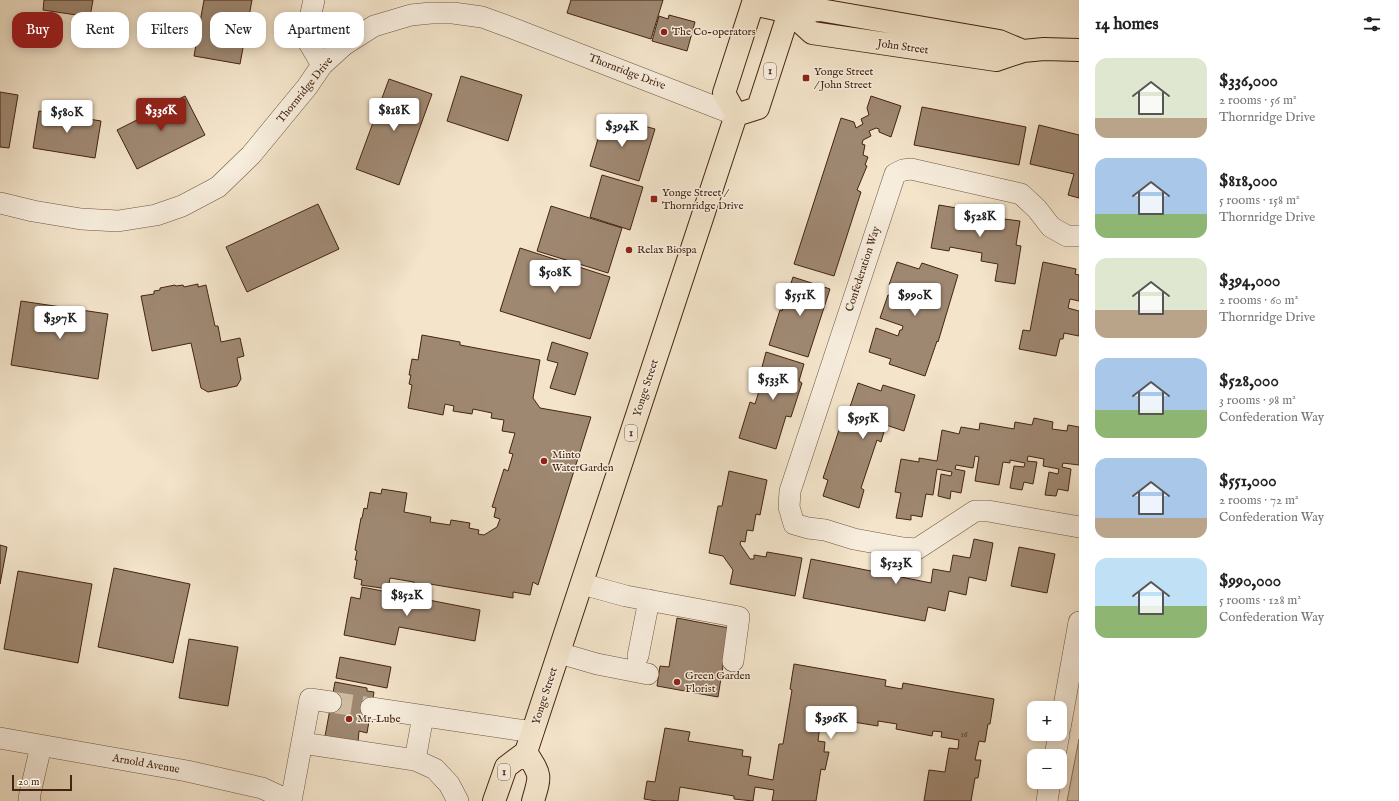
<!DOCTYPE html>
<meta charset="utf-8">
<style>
:root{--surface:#fff;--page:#f6f6f6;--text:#222;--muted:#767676;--accent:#8f2418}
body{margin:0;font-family:"IM FELL English",serif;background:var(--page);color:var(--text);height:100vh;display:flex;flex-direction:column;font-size:15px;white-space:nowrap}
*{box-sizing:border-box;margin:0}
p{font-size:13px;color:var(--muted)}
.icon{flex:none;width:22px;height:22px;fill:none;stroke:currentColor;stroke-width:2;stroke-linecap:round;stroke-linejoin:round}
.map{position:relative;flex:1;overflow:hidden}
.side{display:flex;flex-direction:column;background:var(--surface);width:320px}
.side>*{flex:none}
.hud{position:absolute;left:12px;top:12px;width:380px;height:36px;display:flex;gap:8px}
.controls{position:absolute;left:1027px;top:701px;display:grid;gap:8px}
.controls a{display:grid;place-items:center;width:40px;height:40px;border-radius:8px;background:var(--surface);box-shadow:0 2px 10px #0003;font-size:20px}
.scale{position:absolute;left:12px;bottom:10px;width:60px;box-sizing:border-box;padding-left:4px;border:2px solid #442412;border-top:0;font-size:11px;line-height:14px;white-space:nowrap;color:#442412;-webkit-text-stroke:3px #f7eddd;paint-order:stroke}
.price{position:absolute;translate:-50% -34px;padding:0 9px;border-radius:4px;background:#fff;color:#222;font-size:13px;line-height:26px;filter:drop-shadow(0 1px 2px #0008)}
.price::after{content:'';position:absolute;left:50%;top:24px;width:12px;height:9px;margin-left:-6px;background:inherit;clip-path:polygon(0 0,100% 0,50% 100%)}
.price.selected{background:var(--accent);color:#fff}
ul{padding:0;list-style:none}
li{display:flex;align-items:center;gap:12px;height:100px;padding:0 16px}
li span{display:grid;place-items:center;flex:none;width:112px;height:80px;border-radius:12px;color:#555}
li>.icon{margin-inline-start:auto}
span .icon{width:48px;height:48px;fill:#fffc;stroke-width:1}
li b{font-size:17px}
h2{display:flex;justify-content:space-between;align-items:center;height:48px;padding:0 16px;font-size:17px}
.tag{padding:0 14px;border-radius:12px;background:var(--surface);box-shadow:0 2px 10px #0003;font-size:14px;line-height:36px}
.tag.selected{background:var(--accent);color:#fff}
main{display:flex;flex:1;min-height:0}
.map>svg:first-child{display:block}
</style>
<main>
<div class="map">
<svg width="1079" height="801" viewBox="0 0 1079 801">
<rect width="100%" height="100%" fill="#f3e4ca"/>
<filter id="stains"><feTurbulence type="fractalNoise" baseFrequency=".005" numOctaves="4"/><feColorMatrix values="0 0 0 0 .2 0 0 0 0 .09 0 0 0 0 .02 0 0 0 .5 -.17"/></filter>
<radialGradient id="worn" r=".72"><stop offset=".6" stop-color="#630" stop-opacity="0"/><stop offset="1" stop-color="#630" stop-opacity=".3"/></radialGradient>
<!-- green -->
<path fill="#d5c3ab" stroke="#8c745e" d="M1079,739V801H1067Z"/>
<!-- building -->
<path fill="#9f8872" stroke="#442412" d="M44,0H93L90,17L43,10Z
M204,0H252L240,64L194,56Z
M571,0H663L651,39L567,13Z
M669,15L695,22L687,51L652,41L659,16L668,19Z
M461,76L522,95L508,141L447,121Z
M389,79L432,94L399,185L356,169Z
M0,92L18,95L9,148L0,147Z
M185,96L205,135L137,169L117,130Z
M871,96L901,106L891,137L879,132V129L876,128L869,131L871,136L863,140L862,144L865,145L863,155L868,157L865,165L867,166L857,190L861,192L834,276L794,264L841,118L854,122L856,128L863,124L861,119L869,115L867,108Z
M922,107L1026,127L1019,165L914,145Z
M39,111L101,121L95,158L33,148Z
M605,115L655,129L639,181L590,166Z
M1039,125L1079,135V198L1068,195L1074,174L1030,164Z
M602,175L643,187L630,230L590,217Z
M318,204L339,249L247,292L226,247Z
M939,205L992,214L991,219L995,220L996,218L1020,221L1016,245L1021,246L1015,284L995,281L998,264L981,261L982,253L950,247L949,251L931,248Z
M551,206L622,228L608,273L537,251Z
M520,248L610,277L590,339L500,311Z
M897,262L919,269L922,263L958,275L938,342L937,341L925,376L889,364L891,359L869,352L876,328L898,336L900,330H902L903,326L880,318L888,295L911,303L912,299L910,298L912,292L889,285Z
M1043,262L1076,269L1075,274L1079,275V301L1070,299L1068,308L1079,311V336L1064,333L1063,339H1060L1056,356L1019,349L1023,330L1030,331Z
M793,277L830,289L808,357L769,345L780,310L782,311Z
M198,284V287L206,285L215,326H218L221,342L240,338L244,356L237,358L241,379L237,386L208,392L201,388L191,343L152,351L141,296L154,294V291L160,290V288L175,285L176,286L183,285L184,287Z
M21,301L108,314L98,379L11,365Z
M422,335L460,342V345L540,360L533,398L540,408L591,417L538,585L533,582L530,595L513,592V598L430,584V588L413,585L414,582L390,578L388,589L361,585L362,580L354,578L357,560H355L357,551L355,550L361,518H362L364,508L367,509L370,492L381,494L382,489L407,493L404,512L431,517L430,522L450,525L451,520L470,523L469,528L479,530L478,534L484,535L497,527L500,519L494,517L496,508L492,507L504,469L508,471L513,454L509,453L515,433L502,431L504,420L491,418L492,413L473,409L472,414L453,411L454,406L445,404L443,415L408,408L412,385L409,384L411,375H409L412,359L418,360Z
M552,342L588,353L575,395L550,388L558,363L547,360Z
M766,352L804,364L799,381L802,383L791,417L786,416L776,449L739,438L750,402L755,404L765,372L761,371Z
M858,383L881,391L883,385L915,395L904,431L886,425L881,442L877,440L861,488L864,490L859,508L823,496L828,480L823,478L840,427L843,428L849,411L872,419L874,415L850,407Z
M1034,418L1053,422L1052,429L1067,431L1068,425L1079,427V465L1063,463L1062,467L1071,469L1068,491L1058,489L1056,496L1045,495L1049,472L1058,474L1059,469L1043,466L1044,459L1028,456L1027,461L1037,462L1033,484L1024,482L1022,490L1010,488L1014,466L1024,467L1025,463L1010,460V463L1003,462L999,485L975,481L979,457L975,456L973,468L956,465L955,469L965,471L961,493L951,491L950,499L938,496L941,474L951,476L952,472L937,469L933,495L926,494L922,517L911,515V520L896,518L901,493L895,492L901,459L919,462V458L937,461L942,430L959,434L961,427L979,430L980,423L1014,429L1015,422L1032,425Z
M729,471L767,480L760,515L756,514L753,531L747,530L745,542L741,541L740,544L750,559H754V555L766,557L767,552L802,558L795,596L730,584L733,570L723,556L709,553L718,506H722Z
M974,539L993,543L986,581L969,577L966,595L949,591L945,611L928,607L925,621L803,598L811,559L931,583L933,569L950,572L953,555L970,558Z
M0,545L7,547L0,584Z
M1019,547L1055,554L1047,593L1011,586Z
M114,568L190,584L173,663L98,647Z
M18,571L92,584L78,663L4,649Z
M362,587L480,610L475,641L399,627L395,645L344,635L351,597L360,599Z
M677,618L729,628L718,697L657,686L660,666L669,667Z
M189,639L238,647L228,706L179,698Z
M340,657L391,667L387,688L336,678Z
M794,664L886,680L885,686L902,689L903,683L994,699L990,724H988L985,742L979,741L975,760H981L978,778H975L971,801H924L929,770L945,772L949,748L958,749L959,740L941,737L942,732L933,731L932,736L896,729L897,724L878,721V726L841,720L842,715L833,713L832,718L814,715L812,724L820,725L818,741L825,742L824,752H829L825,770L821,769L816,801H772L774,790L755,787L753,801L734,799V796L680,787L678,801H657L644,799L647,781L655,782L665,728L690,732L688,741L743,750L742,756L751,757L748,775L773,780L779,744H783L792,690L790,689Z
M335,682L367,688V691L374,692L367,733L359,731L358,742L325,736Z"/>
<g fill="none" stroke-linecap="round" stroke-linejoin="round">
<!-- minor-tunnel -->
<path stroke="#d0bea5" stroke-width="21" stroke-dasharray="21 10" stroke-linecap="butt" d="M331,702L371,708"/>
<defs>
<path id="minor" d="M314,0L309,22V43L322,65
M0,203L33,211L81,219L118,221L156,215L182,206L218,187L251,155L307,87L322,65L344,45L374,26L411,15L431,13H453L482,17L512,28L736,115
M1079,236H1067L1051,227L1037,209L1021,194L911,169L903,170L895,174L790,491L789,507L794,524L808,528L825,530L854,539L903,548L917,549L975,511H988L1079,527
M582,584L626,596L739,617L733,661
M559,653L597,664L648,674
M638,656L649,600
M371,708L533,732
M1060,728L1079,622
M0,738L187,771L262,788L290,801
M302,743L415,760L435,769L449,784L458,801
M1055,756L1059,734
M415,760L423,716
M30,801L29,798L41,746
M291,801L310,699L331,702
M1047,801L1050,782"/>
<path id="major" d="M753,4L789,12L820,10L999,41L1023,51
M789,12L812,33L996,60L1023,51L1044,49L1079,50
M736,115L758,108L793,0
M526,752C541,776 541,774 533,801
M494,801L506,767L526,752L736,115L724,93L754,0"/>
</defs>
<!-- minor casing -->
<use href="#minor" stroke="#705440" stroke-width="22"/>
<!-- major casing -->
<use href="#major" stroke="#442412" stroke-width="24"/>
<!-- minor -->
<use href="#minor" stroke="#f7eddd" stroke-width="21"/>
<!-- major -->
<use href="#major" stroke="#f3e4ca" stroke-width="22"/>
</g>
<!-- markers -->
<g fill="#8f2418" stroke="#f7eddd" stroke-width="1.5">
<circle cx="664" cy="32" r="4"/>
<rect x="802" y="74" width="8" height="8" rx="2"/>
<rect x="650" y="195" width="8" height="8" rx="2"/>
<circle cx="629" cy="250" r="4"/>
<circle cx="544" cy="461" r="4"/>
<circle cx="677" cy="682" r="4"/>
<circle cx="349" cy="719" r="4"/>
</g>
<g text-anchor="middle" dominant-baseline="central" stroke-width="3" stroke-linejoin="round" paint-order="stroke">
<!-- number labels -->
<g font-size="9" fill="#5b3d2a">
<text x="964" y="734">16</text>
</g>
<!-- shield labels -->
<g fill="#f7eddd" stroke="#7a604f" stroke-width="1">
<rect x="764" y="63" width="12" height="16" rx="3"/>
<rect x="625" y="425" width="12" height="16" rx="3"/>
<rect x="498" y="764" width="12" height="16" rx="3"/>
</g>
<g font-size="10" font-weight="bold" fill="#442412">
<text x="770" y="71">1</text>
<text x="631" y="433">1</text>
<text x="504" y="772">1</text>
</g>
<!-- poi labels -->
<g font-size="11" fill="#442412" stroke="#f7eddd" text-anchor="start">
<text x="672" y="32">The Co-operators</text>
<text x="814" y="72">Yonge Street<tspan x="814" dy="13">/ John Street</tspan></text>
<text x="662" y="193">Yonge Street /<tspan x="662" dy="13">Thornridge Drive</tspan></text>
<text x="637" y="250">Relax Biospa</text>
<text x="552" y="455">Minto<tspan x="552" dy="13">WaterGarden</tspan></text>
<text x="685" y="676">Green Garden<tspan x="685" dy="13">Florist</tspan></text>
<text x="357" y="719">Mr. Lube</text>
</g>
<!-- street labels -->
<g font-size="11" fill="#442412" stroke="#f7eddd">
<text transform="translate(903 47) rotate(8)">John Street</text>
<text transform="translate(627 72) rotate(21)">Thornridge Drive</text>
<text transform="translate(305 90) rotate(-51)">Thornridge Drive</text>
<text transform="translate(863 269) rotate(-72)">Confederation Way</text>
<text transform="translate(646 388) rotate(-72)">Yonge Street</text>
<text transform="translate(545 696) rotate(-72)">Yonge Street</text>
<text transform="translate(146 764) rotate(10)">Arnold Avenue</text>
</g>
</g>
<rect width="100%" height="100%" filter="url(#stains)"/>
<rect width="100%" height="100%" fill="url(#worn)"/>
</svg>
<div class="controls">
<a>+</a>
<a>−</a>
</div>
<div class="scale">20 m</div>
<b class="price selected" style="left:161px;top:132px">$336K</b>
<b class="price" style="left:394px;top:132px">$818K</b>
<b class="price" style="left:67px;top:134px">$580K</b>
<b class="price" style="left:622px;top:148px">$394K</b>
<b class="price" style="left:980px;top:238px">$528K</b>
<b class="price" style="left:555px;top:294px">$508K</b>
<b class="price" style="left:800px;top:317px">$551K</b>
<b class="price" style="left:915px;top:317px">$990K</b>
<b class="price" style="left:60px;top:340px">$397K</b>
<b class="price" style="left:773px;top:401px">$533K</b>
<b class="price" style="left:863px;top:440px">$595K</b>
<b class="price" style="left:896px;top:585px">$523K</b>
<b class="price" style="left:407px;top:617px">$852K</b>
<b class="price" style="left:831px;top:740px">$396K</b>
<div class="hud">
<a class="tag selected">Buy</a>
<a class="tag">Rent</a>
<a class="tag">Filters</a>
<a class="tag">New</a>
<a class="tag">Apartment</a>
</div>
</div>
<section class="side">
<h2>14 homes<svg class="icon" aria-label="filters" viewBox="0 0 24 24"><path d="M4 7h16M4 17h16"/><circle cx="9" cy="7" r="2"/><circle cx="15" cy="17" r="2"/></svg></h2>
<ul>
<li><span style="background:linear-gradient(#dfe7d0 75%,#b9a48a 0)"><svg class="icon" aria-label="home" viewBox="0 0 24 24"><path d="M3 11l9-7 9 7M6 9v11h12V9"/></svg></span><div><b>$336,000</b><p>2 rooms · 56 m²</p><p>Thornridge Drive</p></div></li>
<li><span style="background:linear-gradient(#a9c7e8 70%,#8fb573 0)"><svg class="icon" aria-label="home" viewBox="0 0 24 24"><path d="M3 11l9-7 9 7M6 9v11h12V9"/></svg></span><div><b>$818,000</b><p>5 rooms · 158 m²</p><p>Thornridge Drive</p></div></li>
<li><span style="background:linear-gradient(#dfe7d0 65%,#b9a48a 0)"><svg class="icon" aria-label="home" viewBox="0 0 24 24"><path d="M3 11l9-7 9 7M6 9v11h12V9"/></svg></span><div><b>$394,000</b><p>2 rooms · 60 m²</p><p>Thornridge Drive</p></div></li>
<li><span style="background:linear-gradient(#a9c7e8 65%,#8fb573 0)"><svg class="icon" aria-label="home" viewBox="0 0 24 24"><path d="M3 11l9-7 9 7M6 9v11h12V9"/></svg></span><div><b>$528,000</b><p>3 rooms · 98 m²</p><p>Confederation Way</p></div></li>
<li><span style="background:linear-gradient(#a9c7e8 75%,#b9a48a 0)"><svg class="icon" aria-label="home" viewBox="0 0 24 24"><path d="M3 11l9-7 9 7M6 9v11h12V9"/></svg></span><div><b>$551,000</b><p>2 rooms · 72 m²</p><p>Confederation Way</p></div></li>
<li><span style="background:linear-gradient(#bfe0f5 60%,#8fb573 0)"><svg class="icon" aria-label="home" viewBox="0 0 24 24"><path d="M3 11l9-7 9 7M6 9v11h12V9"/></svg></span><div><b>$990,000</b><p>5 rooms · 128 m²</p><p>Confederation Way</p></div></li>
</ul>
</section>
</main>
